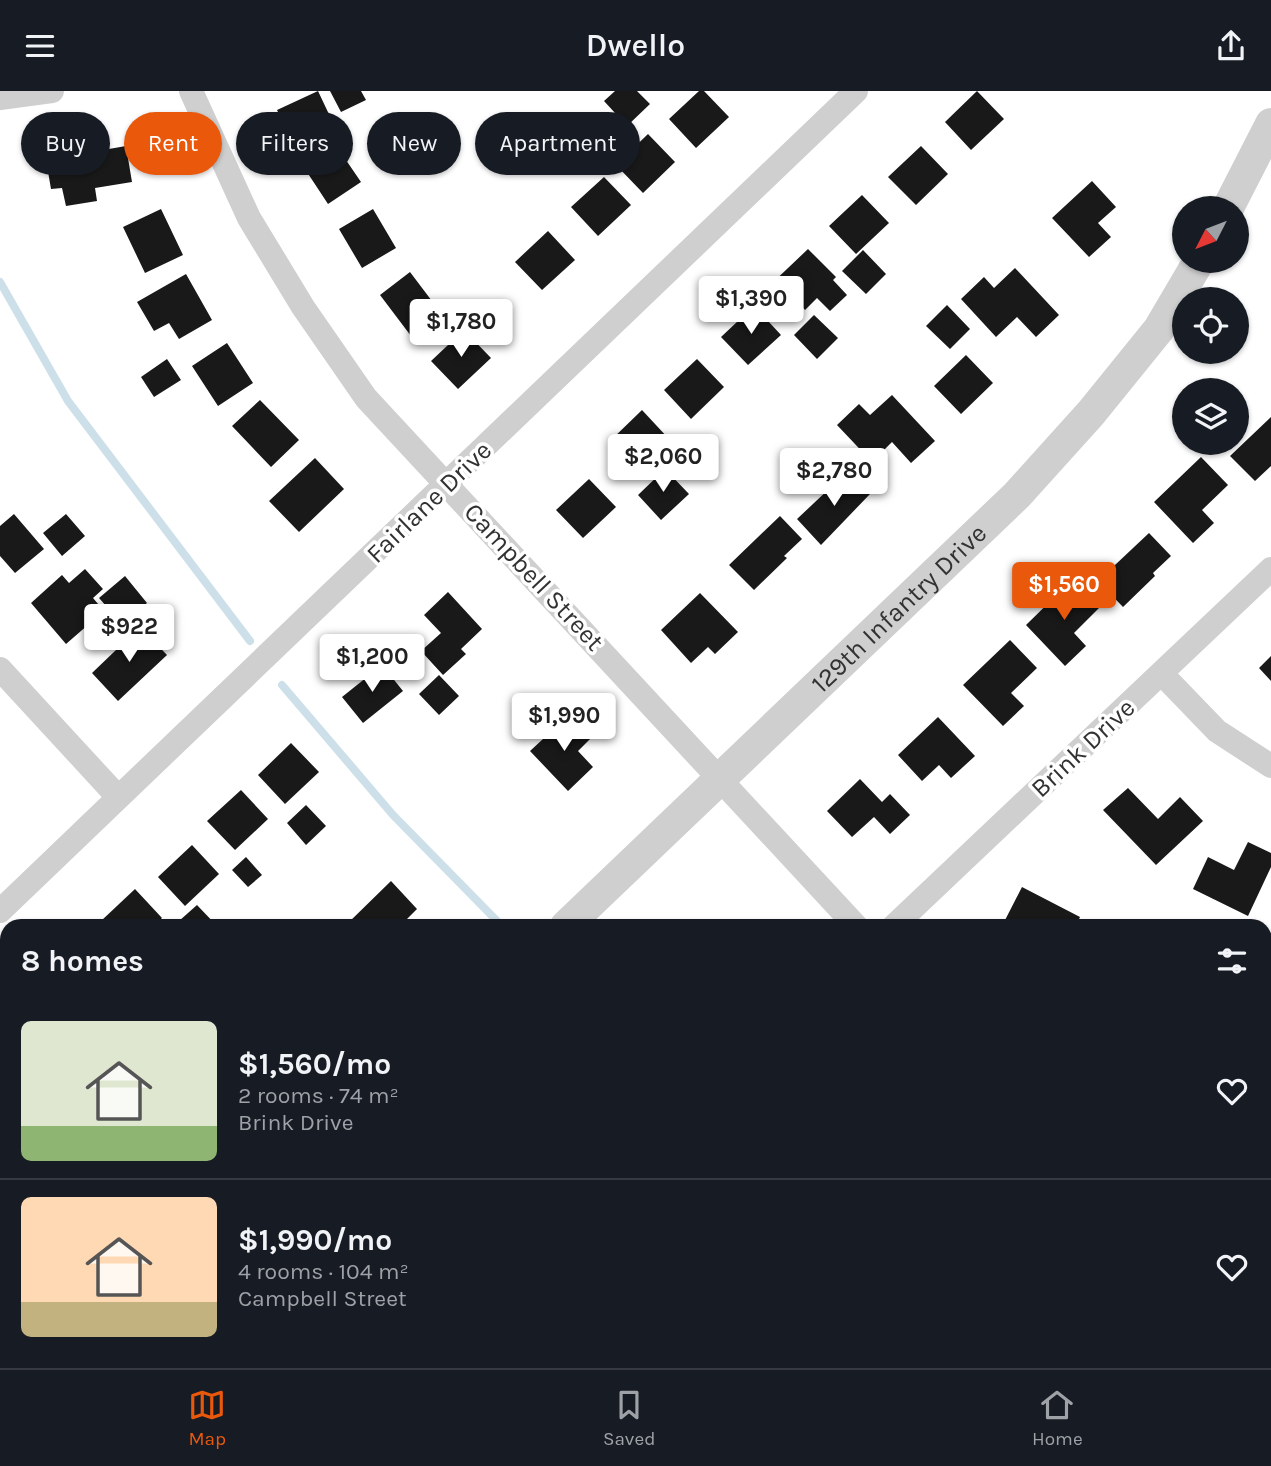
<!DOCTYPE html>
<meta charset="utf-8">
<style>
:root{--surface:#171b24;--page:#20242c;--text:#f1f3f6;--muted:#9ea1a6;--line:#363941;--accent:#ea580c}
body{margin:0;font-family:Karla,sans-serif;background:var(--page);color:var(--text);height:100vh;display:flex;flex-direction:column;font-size:26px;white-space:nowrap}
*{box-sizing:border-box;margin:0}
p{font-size:23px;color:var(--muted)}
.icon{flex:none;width:38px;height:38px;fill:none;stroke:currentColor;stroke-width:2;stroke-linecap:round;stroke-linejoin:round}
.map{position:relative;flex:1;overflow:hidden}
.details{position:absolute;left:0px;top:828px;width:1272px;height:450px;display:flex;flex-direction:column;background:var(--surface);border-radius:21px 21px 0 0;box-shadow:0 2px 5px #0004}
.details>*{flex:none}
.top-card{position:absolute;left:21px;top:21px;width:700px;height:63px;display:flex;gap:14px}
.needle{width:46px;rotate:228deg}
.controls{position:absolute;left:1172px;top:105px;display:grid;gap:14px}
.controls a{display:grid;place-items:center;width:77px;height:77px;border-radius:50%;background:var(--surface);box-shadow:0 2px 5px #0004;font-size:35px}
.price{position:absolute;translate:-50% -60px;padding:0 16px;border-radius:7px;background:#fff;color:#222;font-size:23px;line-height:46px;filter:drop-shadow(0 2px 4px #0008)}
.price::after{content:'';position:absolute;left:50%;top:42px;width:21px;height:16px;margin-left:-10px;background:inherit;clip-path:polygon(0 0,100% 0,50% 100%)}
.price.on{background:var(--accent);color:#fff}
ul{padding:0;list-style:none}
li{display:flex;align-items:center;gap:21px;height:175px;padding:0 21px}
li+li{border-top:2px solid var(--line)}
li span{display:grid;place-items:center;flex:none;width:196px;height:140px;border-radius:10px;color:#555}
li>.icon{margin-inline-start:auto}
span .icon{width:84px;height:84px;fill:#fffc;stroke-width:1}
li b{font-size:30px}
h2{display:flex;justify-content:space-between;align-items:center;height:84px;padding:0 21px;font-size:30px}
.pill{padding:0 24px;border-radius:32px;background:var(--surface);box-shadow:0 2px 5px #0004;font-size:24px;line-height:63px}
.pill.on{background:var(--accent);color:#fff}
header{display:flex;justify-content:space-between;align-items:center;height:91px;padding:0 21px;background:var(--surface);font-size:32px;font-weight:600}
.tabs{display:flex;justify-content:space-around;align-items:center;height:98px;border-top:2px solid var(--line);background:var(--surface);font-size:19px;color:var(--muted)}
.tabs a{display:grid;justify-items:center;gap:4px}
.tabs .on{color:var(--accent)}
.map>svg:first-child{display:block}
</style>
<header><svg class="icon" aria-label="menu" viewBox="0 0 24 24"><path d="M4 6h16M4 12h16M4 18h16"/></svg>Dwello<svg class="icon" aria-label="share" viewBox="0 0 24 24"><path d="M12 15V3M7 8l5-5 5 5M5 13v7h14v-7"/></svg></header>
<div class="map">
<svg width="1271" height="1277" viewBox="0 0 1271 1277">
<rect width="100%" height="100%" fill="#fff"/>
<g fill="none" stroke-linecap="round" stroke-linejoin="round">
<!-- stream -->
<path stroke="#cde0e9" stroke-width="8" d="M0,191L68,310L250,550
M282,594L393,724L502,835
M1074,1270L1084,1277"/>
</g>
<!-- building -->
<path fill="#191919" d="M318,0L335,36L294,55L277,19Z
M330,0H361L366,9L341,21Z
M615,0H637L650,13L627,35L604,10Z
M699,0H704L729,26L696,57L669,28Z
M977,0L1004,28L971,59L945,31Z
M648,43L675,71L643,102L616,74Z
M335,53L361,91L328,113L303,75Z
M126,55L132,91L95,97L97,110L66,115L62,97L51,98L46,69Z
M921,55L948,83L916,114L888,86Z
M604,86L631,114L598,145L571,116Z
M1092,90L1116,116L1098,132L1111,146L1089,166L1052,127Z
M862,104L889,132L856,163L829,135Z
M161,118L183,164L145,182L123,136Z
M373,118L396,157L362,177L339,138Z
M548,140L575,169L542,199L515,171Z
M808,158L836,186L833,189L847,204L830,220L817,207L805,219L800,213L791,222L767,197Z
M863,159L886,183L866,203L842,180Z
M1015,177L1059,224L1036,246L1017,226L996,246L961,208L984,186L994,197Z
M410,181L441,222L411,245L380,204Z
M186,183L212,229L179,248L169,232L154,240L137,211Z
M947,214L970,238L950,258L926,235Z
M754,215L781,244L748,274L721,246Z
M814,224L838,247L817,268L794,244Z
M464,239L491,267L458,298L431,270Z
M227,252L253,292L218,315L192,275Z
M966,264L993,292L961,323L934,295Z
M167,268L181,289L154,306L141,286Z
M697,268L724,296L691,328L664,299Z
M892,304L935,350L911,372L892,351L872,371L837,334L859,313L870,324Z
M260,309L299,349L271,376L232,335Z
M642,319L669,348L636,379L609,351Z
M1271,326V375L1255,390L1230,365Z
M1201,366L1228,394L1202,419L1214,432L1193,452L1154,411Z
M315,367L344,398L299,441L269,410Z
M665,378L689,403L661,429L638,404Z
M848,380L870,403L821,454L797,428Z
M589,388L616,416L583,447L556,419Z
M14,423L44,458L15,482L0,465V435Z
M66,423L85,445L62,465L43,442Z
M780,425L802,448L784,465L787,467L754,499L729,474Z
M1149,442L1171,465L1153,482L1155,485L1123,516L1098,490Z
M85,478L103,498L93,507L104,520L66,553L31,512L62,484L69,492Z
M125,485L147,512L122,533L99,507Z
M1072,489L1099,517L1074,542L1086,555L1065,575L1026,534Z
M448,501L482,538L461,558L466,563L443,584L421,560L441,542L424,524Z
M700,502L738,541L715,563L708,556L691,572L661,539Z
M140,536L167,564L118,610L92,582Z
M1010,549L1037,577L1011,602L1024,615L1003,635L963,594Z
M1271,565V590L1259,577Z
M382,574L403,600L363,632L342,606Z
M439,584L459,605L439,624L419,603Z
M569,624L591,647L578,660L593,676L568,700L530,660Z
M938,626L975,665L951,687L939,674L922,690L898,664Z
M291,652L319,681L285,713L258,684Z
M860,688L882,711L890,703L910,724L890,743L874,726L852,746L827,720Z
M1128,697L1158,728L1180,706L1203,730L1156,774L1103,719Z
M241,699L268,728L235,759L207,730Z
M306,714L326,735L306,754L287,732Z
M1248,751L1271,762V776L1248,825L1193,798L1208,766L1234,779Z
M192,754L219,783L185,815L158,786Z
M246,766L262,784L248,796L232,779Z
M391,790L417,818L400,835H345Z
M1022,796L1080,826L1076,835H1002Z
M135,798L162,827L153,835H106L101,830Z
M197,814L217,835H184L179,830Z
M7,917V948L0,941V924Z
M1265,951L1271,953V995L1265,993Z
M7,1146V1215L0,1208V1152Z
M1265,1149H1271V1184H1265Z
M251,1270H308L301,1277H244Z
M911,1270H953L963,1277H907Z"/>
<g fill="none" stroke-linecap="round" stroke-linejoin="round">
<!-- minor -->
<path stroke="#cfcfcf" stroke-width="24" d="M191,0L249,127L303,216L366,307L856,835
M0,7L52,0
M0,578L118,706
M1162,583L1217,640L1271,675
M0,820L856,0
M894,835L1271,478
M1265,1063L1271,1064
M431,1277L438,1270"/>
<!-- tertiary -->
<g stroke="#cfcfcf" stroke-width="32">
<path d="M1228,117L1271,33"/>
<path id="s1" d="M566,835L1017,404L1091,322L1159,238L1199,170"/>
<path d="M103,1277L110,1270"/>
</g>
</g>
<g text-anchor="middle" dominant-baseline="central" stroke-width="7" stroke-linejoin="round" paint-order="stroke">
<!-- street labels -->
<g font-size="26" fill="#323232" stroke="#fff">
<text transform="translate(429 411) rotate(-44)">Fairlane Drive</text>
<text transform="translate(534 486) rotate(47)">Campbell Street</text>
<text stroke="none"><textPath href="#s1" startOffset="460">129th Infantry Drive</textPath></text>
<text transform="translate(1083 657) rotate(-43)">Brink Drive</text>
</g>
</g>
</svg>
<div class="controls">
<a><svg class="needle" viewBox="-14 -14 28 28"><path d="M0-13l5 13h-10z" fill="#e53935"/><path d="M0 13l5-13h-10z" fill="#9ea1a6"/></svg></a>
<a><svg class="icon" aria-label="locate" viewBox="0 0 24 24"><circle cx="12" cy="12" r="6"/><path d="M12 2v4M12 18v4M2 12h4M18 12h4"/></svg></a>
<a><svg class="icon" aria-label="layers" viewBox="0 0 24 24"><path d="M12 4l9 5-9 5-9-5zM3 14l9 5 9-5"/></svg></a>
</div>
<b class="price" style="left:751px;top:245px">$1,390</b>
<b class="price" style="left:461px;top:268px">$1,780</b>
<b class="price" style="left:663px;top:403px">$2,060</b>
<b class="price" style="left:834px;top:417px">$2,780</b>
<b class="price on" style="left:1064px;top:531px">$1,560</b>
<b class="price" style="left:129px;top:573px">$922</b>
<b class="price" style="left:372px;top:603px">$1,200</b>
<b class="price" style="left:564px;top:662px">$1,990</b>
<div class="top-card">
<a class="pill">Buy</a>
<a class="pill on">Rent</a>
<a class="pill">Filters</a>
<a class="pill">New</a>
<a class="pill">Apartment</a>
</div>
<section class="details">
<h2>8 homes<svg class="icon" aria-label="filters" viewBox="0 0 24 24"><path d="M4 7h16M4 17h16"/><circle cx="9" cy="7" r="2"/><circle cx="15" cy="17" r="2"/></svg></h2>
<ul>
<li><span style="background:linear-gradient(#dfe7d0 75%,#8fb573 0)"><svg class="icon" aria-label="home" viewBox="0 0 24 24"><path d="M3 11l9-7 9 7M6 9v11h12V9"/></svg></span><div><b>$1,560/mo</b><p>2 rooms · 74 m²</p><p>Brink Drive</p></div><svg class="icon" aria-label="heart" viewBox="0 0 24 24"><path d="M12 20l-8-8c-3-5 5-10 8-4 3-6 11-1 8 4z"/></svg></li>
<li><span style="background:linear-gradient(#ffd9b3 75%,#c2b280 0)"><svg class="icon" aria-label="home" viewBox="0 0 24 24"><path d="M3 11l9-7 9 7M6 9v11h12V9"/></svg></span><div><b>$1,990/mo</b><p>4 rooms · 104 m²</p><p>Campbell Street</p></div><svg class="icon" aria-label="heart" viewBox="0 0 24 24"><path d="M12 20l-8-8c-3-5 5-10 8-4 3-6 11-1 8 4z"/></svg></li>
</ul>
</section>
</div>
<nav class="tabs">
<a class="on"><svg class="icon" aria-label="map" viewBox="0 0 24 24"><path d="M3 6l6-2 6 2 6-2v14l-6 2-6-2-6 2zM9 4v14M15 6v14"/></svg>Map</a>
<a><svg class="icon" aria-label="saved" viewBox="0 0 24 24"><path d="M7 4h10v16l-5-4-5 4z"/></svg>Saved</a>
<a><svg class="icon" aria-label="home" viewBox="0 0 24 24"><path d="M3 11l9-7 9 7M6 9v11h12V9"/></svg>Home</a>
</nav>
